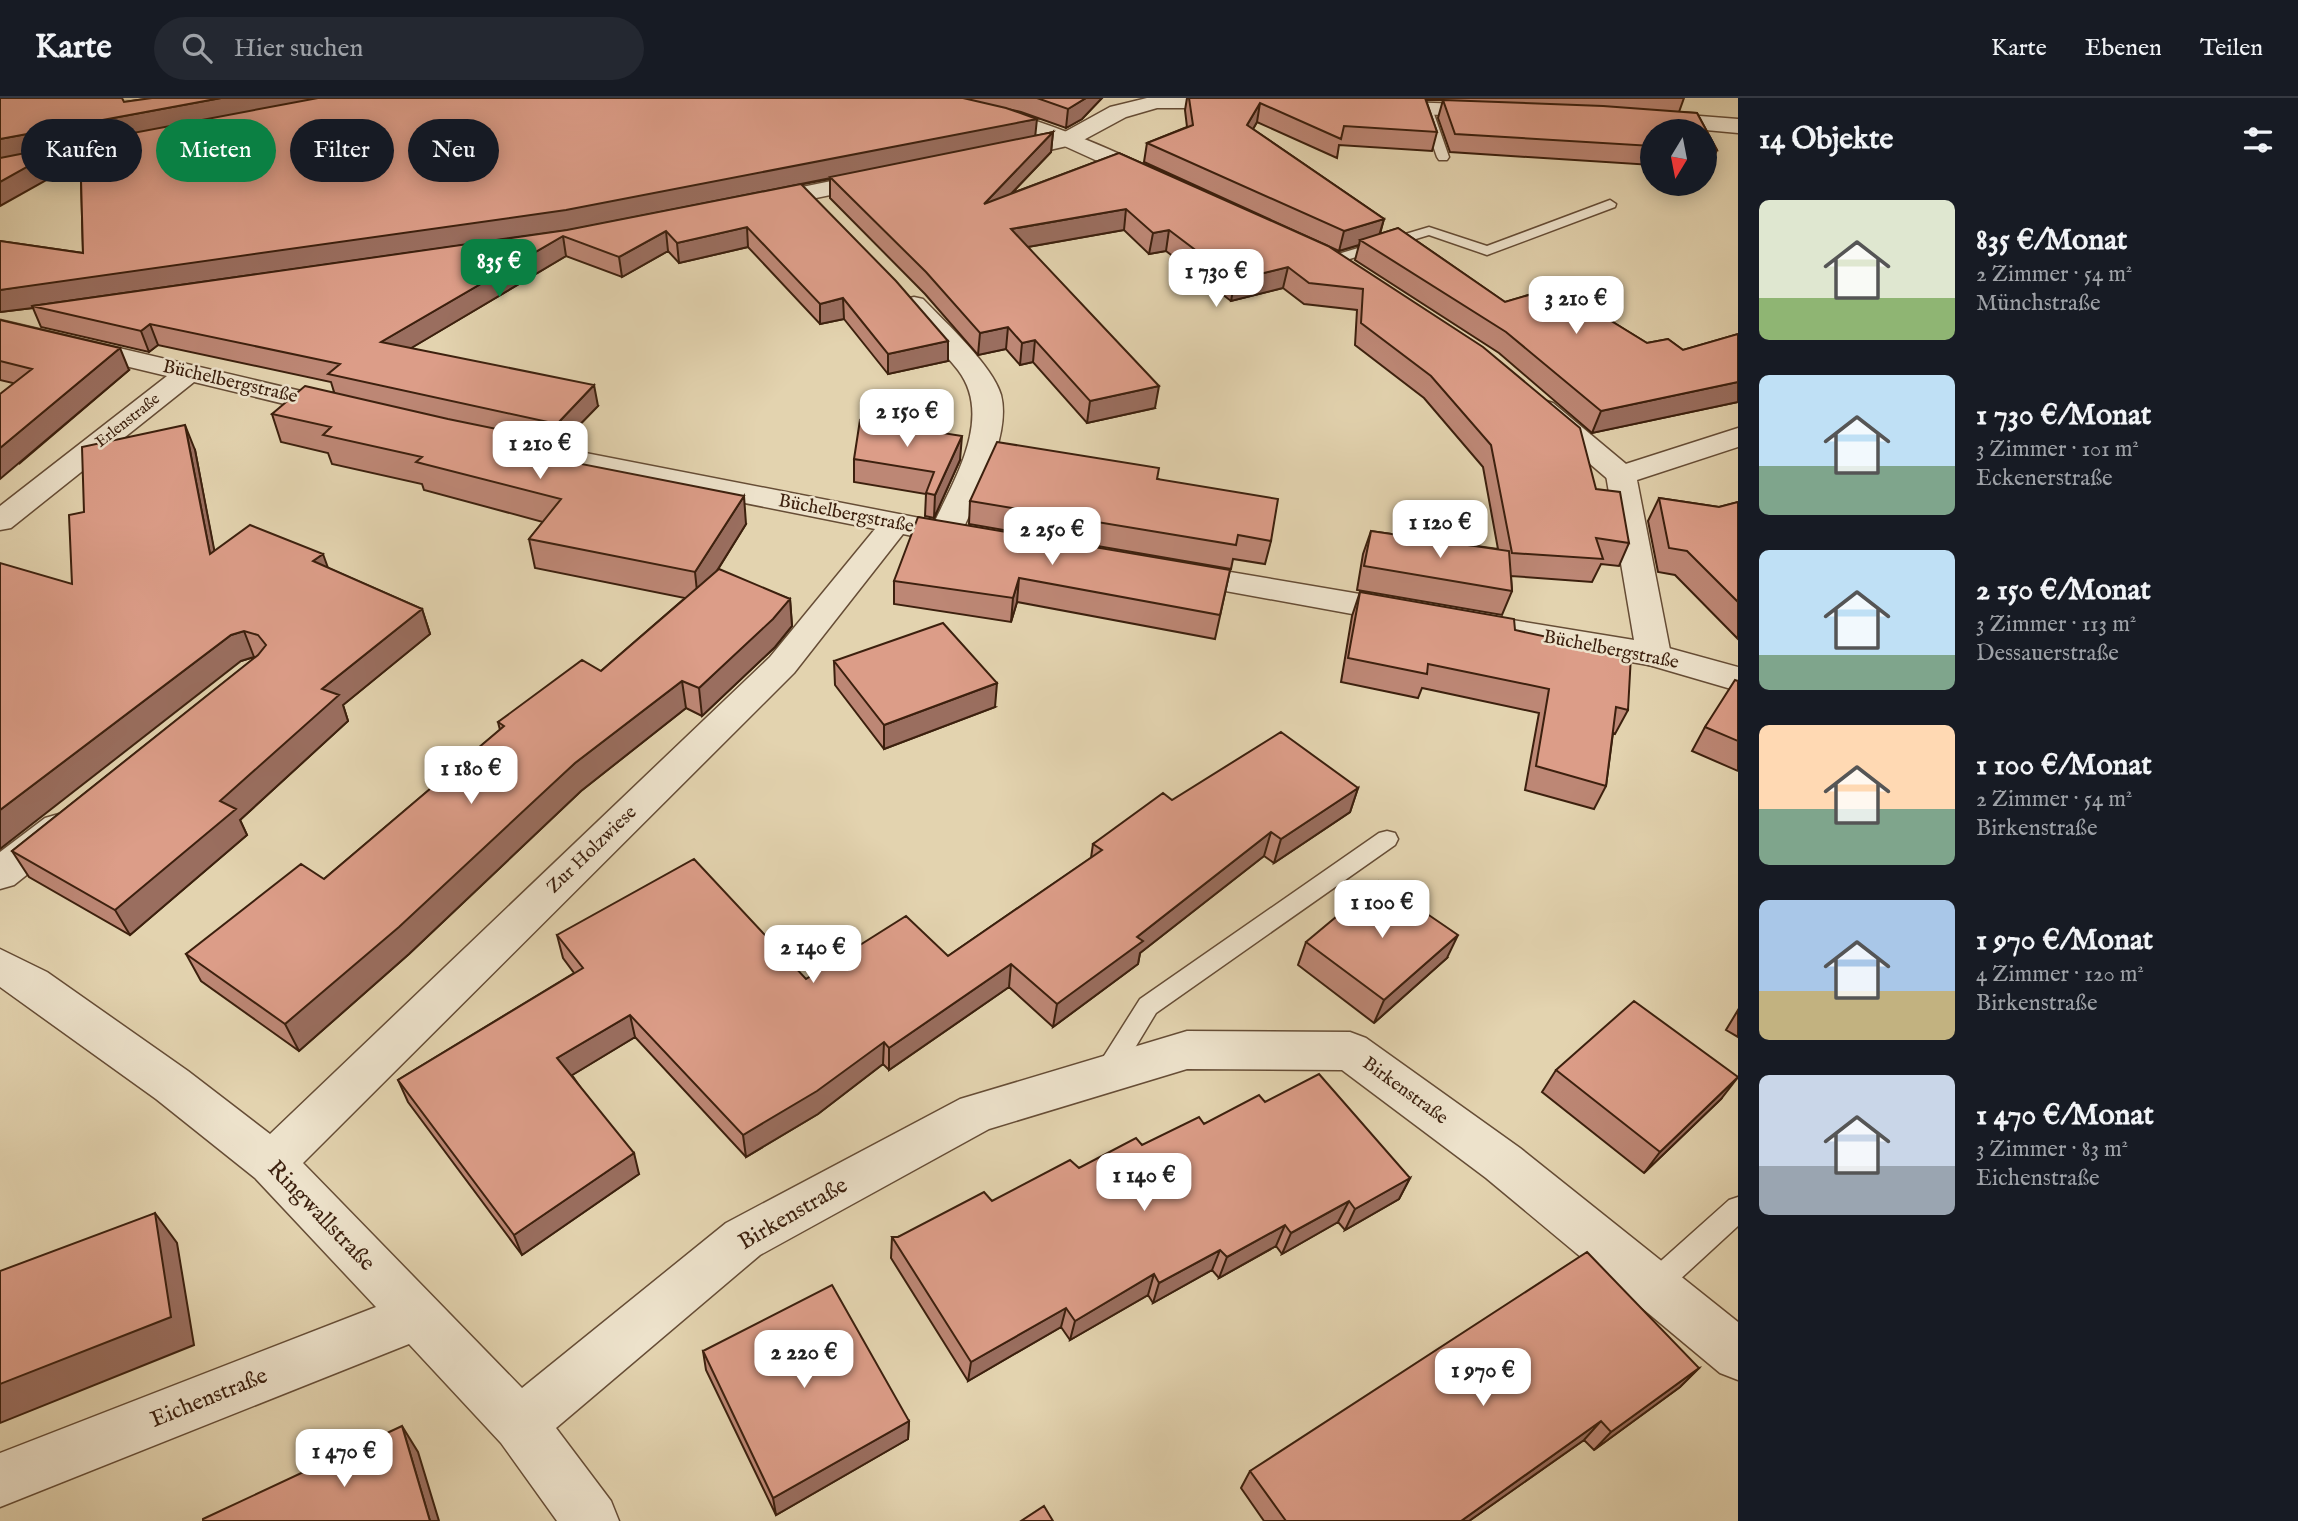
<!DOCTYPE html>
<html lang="de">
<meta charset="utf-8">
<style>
:root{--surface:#171b24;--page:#242831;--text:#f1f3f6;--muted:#9ea1a6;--line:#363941;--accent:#0b8043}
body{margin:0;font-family:"IM FELL English",serif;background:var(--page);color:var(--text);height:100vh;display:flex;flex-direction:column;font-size:26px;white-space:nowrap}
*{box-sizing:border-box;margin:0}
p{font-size:23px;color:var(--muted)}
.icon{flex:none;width:38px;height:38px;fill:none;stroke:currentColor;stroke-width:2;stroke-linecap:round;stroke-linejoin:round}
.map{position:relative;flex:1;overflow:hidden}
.drawer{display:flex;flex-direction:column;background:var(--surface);width:560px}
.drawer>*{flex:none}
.guide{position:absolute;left:21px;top:21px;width:665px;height:63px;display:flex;gap:14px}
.needle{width:46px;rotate:190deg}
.fabs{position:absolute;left:1640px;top:21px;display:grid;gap:14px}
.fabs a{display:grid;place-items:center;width:77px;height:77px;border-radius:50%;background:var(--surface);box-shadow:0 4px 18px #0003;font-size:35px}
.price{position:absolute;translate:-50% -60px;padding:0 16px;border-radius:14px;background:#fff;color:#222;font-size:23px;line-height:46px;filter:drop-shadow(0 2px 4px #0008)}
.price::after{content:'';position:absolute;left:50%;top:42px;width:21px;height:16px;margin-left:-10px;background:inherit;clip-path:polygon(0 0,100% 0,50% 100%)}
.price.active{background:var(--accent);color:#fff}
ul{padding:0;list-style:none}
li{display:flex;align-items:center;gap:21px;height:175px;padding:0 21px}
li span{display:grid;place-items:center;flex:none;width:196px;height:140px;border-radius:10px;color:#555}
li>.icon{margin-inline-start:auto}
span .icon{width:84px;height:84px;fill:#fffc;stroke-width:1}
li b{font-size:30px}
h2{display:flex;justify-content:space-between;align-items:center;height:84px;padding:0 21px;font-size:30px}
.tag{padding:0 24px;border-radius:32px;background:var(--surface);box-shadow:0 4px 18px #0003;font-size:24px;line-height:63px}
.tag.active{background:var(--accent);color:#fff}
header{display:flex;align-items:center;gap:42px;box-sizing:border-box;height:98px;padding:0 35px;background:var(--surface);border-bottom:2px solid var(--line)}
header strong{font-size:33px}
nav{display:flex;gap:38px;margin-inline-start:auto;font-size:24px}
.search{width:490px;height:63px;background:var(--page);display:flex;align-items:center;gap:18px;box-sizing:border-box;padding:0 24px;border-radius:38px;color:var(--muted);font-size:26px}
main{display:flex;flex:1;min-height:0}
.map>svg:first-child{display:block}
</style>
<header>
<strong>Karte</strong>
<div class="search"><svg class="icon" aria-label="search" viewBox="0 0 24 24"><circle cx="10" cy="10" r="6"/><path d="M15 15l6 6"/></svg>Hier suchen</div>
<nav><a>Karte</a><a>Ebenen</a><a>Teilen</a></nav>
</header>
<main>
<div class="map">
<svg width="1738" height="1423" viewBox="0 0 1738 1423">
<rect width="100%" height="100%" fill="#e3d3af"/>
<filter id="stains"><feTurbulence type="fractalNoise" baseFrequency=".00286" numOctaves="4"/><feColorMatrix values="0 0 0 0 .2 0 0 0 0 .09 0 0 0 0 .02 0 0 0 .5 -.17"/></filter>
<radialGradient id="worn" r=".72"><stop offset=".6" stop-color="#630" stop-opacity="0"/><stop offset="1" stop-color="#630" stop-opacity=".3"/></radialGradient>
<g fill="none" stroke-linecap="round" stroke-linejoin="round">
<defs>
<path id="service" d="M1427,9L1433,13L1449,59L1447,62H1439L1437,59L1421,13Z
M1610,102L1616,106L1615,109L1487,157L1429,137L1333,166L1326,162L1328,159L1429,129L1487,148Z
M1387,733L1395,735L1398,741L1395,747L1156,915L1115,983L1106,986L1097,983L1094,976L1097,969L1140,901L1379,735Z
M1738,1099V1128L1664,1196L1654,1200L1644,1196L1640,1187L1644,1178L1729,1102Z"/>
<path id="minor" d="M1147,0H1248L1251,4L1248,9L1240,10H1157L1126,19L1076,46L1001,63L993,61L990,56L993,51L1061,36L1110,9Z
M1377,3L1491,7L1499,8L1502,13L1499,18L1491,19L1369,14L1366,9L1369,4Z
M1649,14L1738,21V35L1641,26L1638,21L1641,16Z
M132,39L140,41L143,46L140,51L0,78V64Z
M880,73L888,75L892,80L888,85L758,112L750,110L746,105L750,100L758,98Z
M914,199L923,201C945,224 993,268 1001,297C1011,336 980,393 964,429L977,432L982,439L977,446L966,449L903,436L794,575L303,1065L522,1290L726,1125L960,1001L1187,933L1350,934L1366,940L1520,1050L1738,1224V1282L1720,1275L1486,1080L1342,972L1187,971L989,1031L760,1157L556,1330L611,1403L619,1423H557L501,1345L409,1246L0,1409V1355L376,1209L255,1080L156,1001L0,889V851L47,874L188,973L270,1036L770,559L875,431L524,361L513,358L509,352L513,346L524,343L935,423C956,378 993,318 958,272C940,249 917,231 901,207L905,201Z
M0,222L352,305L356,311L352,317L342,320L194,284L11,430L0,432V408L167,278L0,238Z
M1738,330V349L1637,382L1671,557L1666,565L1654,568L1482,538L1477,530L1482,522L1494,519L1634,542L1606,377L1610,371Z
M1177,465L1407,504L1419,507L1424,515L1419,523L1407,526L1165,482L1161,475L1165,468Z
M59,716L73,720L78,730L73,740L14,787L0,791V754L45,720Z"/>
<path id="tertiary" d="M905,0C1000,0 1080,38 1164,76L1168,81L1164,86H1148L1060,46L1006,26L909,4Z
M1543,302L1553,305L1632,371L1636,377L1632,383L1621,386L1610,383L1533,317L1529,311L1533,305Z
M1654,546L1738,569V593L1642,565L1637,557L1642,549Z"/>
</defs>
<!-- service casing -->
<use href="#service" stroke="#664d36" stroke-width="3"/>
<!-- minor casing -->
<use href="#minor" stroke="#664d36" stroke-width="3"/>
<!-- tertiary casing -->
<use href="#tertiary" stroke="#664d36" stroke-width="3"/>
<!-- service -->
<use href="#service" fill="#ede2cb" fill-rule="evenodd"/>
<!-- minor -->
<use href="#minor" fill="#ede2cb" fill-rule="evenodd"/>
<!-- tertiary -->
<use href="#tertiary" fill="#ede2cb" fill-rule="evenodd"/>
</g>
<!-- wall -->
<path fill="#bd8775" stroke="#3c200e" stroke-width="2" d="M0,0L124,4L152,0H1102L1082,21L1066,30L1021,14L1012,12L1035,38L1053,34L1051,54L1012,95L1119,55L1328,148L1596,391L1629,445L1619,468L1601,466L1592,484L1511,478L1512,493L1502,517L1357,492L1363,456L1371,433L1498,451L1483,369L1424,300L1355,247L1357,212L1304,206L1283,190L1231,203L1166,153L1149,156L1124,132L1028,149L1155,310L1087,325L1033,264L1020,267L1006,251L978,257L925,196L830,100V81L762,94L948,263L888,276L844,221L820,226L748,149L679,165L668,153L622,179L566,158L411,250L598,308L560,347L537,342L538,351L746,426L717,473L790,501L792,528L775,549L702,618L686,610L581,693L409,856L299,953L201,883L186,856L324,781L500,632L498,624L601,573L685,500L535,470L529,441L543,424L424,392L422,386L332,366L328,355L281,344L272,316L334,294L331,284L158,247L149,254L41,229L33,210L0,214V143L83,155L80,46L66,49L73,67Z
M1187,0H1684L1679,14L1697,15L1717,52L1709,70H1704V33H1652V67L1450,54L1438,20L1443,2H1426L1437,34L1432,53L1339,47L1337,60L1257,24L1253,31L1384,121L1380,136L1398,130L1505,204L1556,189L1647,245L1668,241L1683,252L1738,236V304L1592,335L1499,255L1355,162L1359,147L1339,153L1144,64L1147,45L1187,29L1185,12Z
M0,222L129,272L20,365L13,285L0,282Z
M195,352L214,453L328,470L422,511L430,536L343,607L348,623L240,722L247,737L130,837L29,779L12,753L256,559H254L241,563L72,486L84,414Z
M854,361L960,362L934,420L925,418L926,396L854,384Z
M1158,381L1271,443L1265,466L1233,461L1231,471L969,426L970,403Z
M1659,400L1719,409L1738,404V541L1675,477L1658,474L1648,423Z
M1230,472L1215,541L1017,504L1011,524L894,506V483Z
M1360,494L1515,532L1628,612L1615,636L1613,635L1606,688L1594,711L1525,692L1539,615L1422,590L1418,600L1341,584L1352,518Z
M834,563L995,609L884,651L835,587Z
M1738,583V673L1692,653L1705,629Z
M1358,690L1350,714L1274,765L1264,758L1140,855L1138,866L1053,929L1009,889L889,972L883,966L818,1016L746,1059L635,939L572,977L639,1076L522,1157L408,1004L398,982L574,875L563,860L557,837L806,881L948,858L1091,760L1093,746L1172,702Z
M1306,844L1447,860L1374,925L1298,867Z
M1738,912V939L1726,932Z
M1556,972L1721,1001L1644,1075L1542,994Z
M1265,1004L1410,1080L1399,1101L1345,1132L1338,1124L1282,1156L1276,1148L1219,1180L1212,1172L1153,1205L1148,1197L1070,1242L1061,1229L968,1283L891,1160L892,1139H898L1079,1070Z
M703,1253L909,1323L908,1341L776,1417L706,1272Z
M1699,1270L1680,1289L1594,1352L1584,1342L1469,1423H1264L1241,1390L1250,1373Z"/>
<!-- shaded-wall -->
<path fill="#9a6e5f" stroke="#3c200e" stroke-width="2" d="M221,0H327L66,49L73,67L0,108V41Z
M1086,0H1102L1082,21L1066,30L1068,11Z
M1260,5L1257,24L1244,47L1247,27Z
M1037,21L1035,40H1031L570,132L32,208L33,210L0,214V192Z
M1053,34L1051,54L982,126L984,106Z
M1126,111L1124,132L1010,152L1011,131Z
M1384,121L1378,141L1360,142L1359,147L1339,153L1344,133Z
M747,129L748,149L679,165L677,145Z
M1169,132L1166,153L1149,156L1153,135Z
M666,133L668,153L622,179L619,159Z
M563,138L566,158L386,265L381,244Z
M1288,169L1283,190L1231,203L1235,182Z
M843,200L844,221L820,226V206Z
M150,226L158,247L149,254L141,233Z
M1008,229L1006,251L978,257L980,235Z
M1035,242L1033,264L1020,267L1022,245Z
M948,243V263L888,276V256Z
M120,250L129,272L0,381V350Z
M1738,284V304L1592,335L1601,313Z
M594,287L598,308L560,347L557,326Z
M1159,288L1155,310L1087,325L1090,303Z
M185,327L195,352L220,482L210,456Z
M962,338L960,362L934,420L935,397Z
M536,339L542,367L527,348Z
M744,398L746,426L698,503L695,474Z
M323,456L332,481L313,463Z
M1019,480L1017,504L1011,524L1013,500Z
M790,501L792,528L775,549L702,618L699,590Z
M422,511L430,536L343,607L348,623L240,722L247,737L130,837L115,812L322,591Z
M244,533L254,559L241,563L0,751V712L231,537Z
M682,583L686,610L581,693L409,856L299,953L285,926L575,665Z
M997,585L995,609L884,651V627Z
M1358,690L1350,714L1274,765L1281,741Z
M1271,734L1264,758L1140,855L1138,866L1053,929L1057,906L1137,839Z
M1458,837L1447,860L1374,925L1384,902Z
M1011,866L1009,889L889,972V950Z
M630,917L635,939L564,982L557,960Z
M884,944L883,966L818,1016L746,1059L743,1037Z
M1738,979L1721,1001L1644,1075L1660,1054Z
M634,1055L639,1076L522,1157L514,1137Z
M1410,1080L1399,1101L1345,1132L1355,1111Z
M1349,1103L1338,1124L1282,1156L1291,1135Z
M155,1115L177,1145L194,1247L0,1325V1286Z
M1285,1127L1276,1148L1219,1180L1227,1159Z
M1220,1152L1212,1172L1153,1205L1159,1185Z
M1154,1176L1148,1197L1070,1242L1075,1223Z
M1066,1210L1061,1229L968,1283L971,1264Z
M1699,1270L1680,1289L1594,1352L1611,1334Z
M909,1323L908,1341L776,1417L773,1400Z
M1601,1323L1584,1342L1469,1423H1461Z
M402,1328L418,1354L439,1423H430Z"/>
<!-- building -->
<path fill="#dc9d88" stroke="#3c200e" stroke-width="2" d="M0,0H122L124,4L152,0H221L0,41Z
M318,0H963L1006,10L1037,21L566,112L0,192V143L83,155L80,45Z
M1037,0H1086L1068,11Z
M1189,0H1425L1437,34L1344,28L1341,41L1260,5L1247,27L1384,121L1344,133L1147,45L1193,27Z
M1443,2L1603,8L1697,15L1717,52L1704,51V33H1652V48L1455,36Z
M1053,34L984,106L1119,55L1328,148L1483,249L1580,330L1596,391L1620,394L1629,445L1596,440L1603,461L1512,455L1491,347L1431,278L1361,225L1363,191L1309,185L1288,169L1235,182L1169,132L1153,135L1126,111L1011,131L1159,288L1090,303L1035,242L1022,245L1008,229L980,235L926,174L830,79Z
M66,47L0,84V60Z
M801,86L896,183L948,243L888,256L843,200L820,206L747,129L677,145L666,133L619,159L563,138L381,244L594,287L557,326L328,276L340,266L150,226L141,233L32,208L567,132Z
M1398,130L1505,204L1556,189L1647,245L1668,241L1683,252L1738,236V284L1601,313L1506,234L1360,142Z
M0,222L120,250L0,350V296L32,271L0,263Z
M305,288L448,321L536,339L527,348L575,360L571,364L744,398L695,474L529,441L561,401L416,364L422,359L323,337L331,329L272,316Z
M860,322L962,338L935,397L926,395L934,374L854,361Z
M185,327L210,456L250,427L323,456L313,463L422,511L322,591L339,597L220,703L236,711L115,812L12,753L258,557L266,547L258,537L244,533L231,537L0,712V465L72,486L69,417L84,414L82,349Z
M997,344L1159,370L1157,381L1278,401L1271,443L1238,437L1236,447L970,403Z
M1659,400L1719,409L1738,404V504L1687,453L1669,450Z
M918,419L1230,472L1220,517L1019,480L1013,500L894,483Z
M1371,433L1509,453L1512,493L1364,468Z
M719,471L790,501L773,521L699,590L682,583L575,665L399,829L285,926L186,856L301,766L324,781L504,628L498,624L582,562L601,573Z
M1360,494L1514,521L1515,532L1631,557L1628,612L1616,609L1606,688L1536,668L1549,591L1428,566L1427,576L1348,560Z
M943,525L997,585L884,627L834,563Z
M1735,582L1738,583V643L1705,629Z
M1281,634L1358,690L1281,741L1271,734L1137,839L1143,843L1057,906L1011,866L889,950L884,944L817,993L743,1037L630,917L557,960L634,1055L514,1137L398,982L583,870L557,837L694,761L806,881L906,818L948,858L1102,752L1093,746L1163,695L1172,702Z
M1379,783L1458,837L1384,902L1306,844Z
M1634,903L1738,979L1660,1054L1556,972Z
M1319,976L1410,1080L1355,1111L1349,1103L1291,1135L1285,1127L1227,1159L1220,1152L1159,1185L1154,1176L1075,1223L1066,1210L971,1264L892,1139H898L984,1094L992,1103L1070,1062L1079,1070L1136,1040L1142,1047L1199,1019L1204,1026L1259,997L1265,1004Z
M155,1115L171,1219L0,1286V1173Z
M1587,1154L1699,1270L1611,1334L1601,1323L1461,1423H1286L1250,1373Z
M832,1187L909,1323L773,1400L703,1253Z
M402,1328L430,1423H203V1421Z
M1044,1408L1053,1423H1021Z"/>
<g text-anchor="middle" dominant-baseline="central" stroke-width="5" stroke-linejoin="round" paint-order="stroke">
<!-- far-street labels -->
<g font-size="16" fill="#3c200e" stroke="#ede2cb">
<text transform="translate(128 323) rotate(-38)">Erlenstraße</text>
</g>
<!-- street labels -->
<g font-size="19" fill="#3c200e" stroke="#ede2cb">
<text transform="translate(230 284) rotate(13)">Büchelbergstraße</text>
<text transform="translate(846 416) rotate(11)">Büchelbergstraße</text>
<text transform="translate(1611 552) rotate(11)">Büchelbergstraße</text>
<text transform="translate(592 752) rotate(-44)">Zur Holzwiese</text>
<text transform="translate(1405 993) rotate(36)">Birkenstraße</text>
</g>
<!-- near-street labels -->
<g font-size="23" fill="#3c200e" stroke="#ede2cb">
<text transform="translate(793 1116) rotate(-30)">Birkenstraße</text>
<text transform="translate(321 1118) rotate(46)">Ringwallstraße</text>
<text transform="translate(209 1300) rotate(-22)">Eichenstraße</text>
</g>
</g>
<rect width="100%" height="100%" filter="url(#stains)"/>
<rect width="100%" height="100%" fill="url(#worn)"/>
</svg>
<div class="fabs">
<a><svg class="needle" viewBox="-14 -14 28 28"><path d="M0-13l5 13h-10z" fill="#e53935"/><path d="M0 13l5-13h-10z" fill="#9ea1a6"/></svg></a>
</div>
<b class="price active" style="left:499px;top:201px">835 €</b>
<b class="price" style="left:1216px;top:211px">1 730 €</b>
<b class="price" style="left:1576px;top:238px">3 210 €</b>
<b class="price" style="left:907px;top:351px">2 150 €</b>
<b class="price" style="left:540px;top:383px">1 210 €</b>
<b class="price" style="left:1440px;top:462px">1 120 €</b>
<b class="price" style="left:1052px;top:469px">2 250 €</b>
<b class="price" style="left:471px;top:708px">1 180 €</b>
<b class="price" style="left:1382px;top:842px">1 100 €</b>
<b class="price" style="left:813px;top:887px">2 140 €</b>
<b class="price" style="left:1144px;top:1115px">1 140 €</b>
<b class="price" style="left:804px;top:1292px">2 220 €</b>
<b class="price" style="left:1483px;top:1310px">1 970 €</b>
<b class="price" style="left:344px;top:1391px">1 470 €</b>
<div class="guide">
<a class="tag">Kaufen</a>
<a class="tag active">Mieten</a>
<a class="tag">Filter</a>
<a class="tag">Neu</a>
</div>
</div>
<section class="drawer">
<h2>14 Objekte<svg class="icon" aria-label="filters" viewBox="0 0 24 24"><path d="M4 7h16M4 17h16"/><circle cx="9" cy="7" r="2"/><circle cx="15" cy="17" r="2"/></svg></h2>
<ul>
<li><span style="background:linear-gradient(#dfe7d0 70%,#8fb573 0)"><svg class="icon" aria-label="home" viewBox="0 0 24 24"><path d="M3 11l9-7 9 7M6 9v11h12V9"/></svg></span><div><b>835 €/Monat</b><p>2 Zimmer · 54 m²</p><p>Münchstraße</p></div></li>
<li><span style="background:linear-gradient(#bfe0f5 65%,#7fa58c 0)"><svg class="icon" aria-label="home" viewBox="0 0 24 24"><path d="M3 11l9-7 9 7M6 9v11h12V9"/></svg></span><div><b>1 730 €/Monat</b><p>3 Zimmer · 101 m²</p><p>Eckenerstraße</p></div></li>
<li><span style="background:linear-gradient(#bfe0f5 75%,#7fa58c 0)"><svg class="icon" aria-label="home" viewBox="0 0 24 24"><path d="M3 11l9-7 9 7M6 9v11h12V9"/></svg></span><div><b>2 150 €/Monat</b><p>3 Zimmer · 113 m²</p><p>Dessauerstraße</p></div></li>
<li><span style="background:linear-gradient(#ffd9b3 60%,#7fa58c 0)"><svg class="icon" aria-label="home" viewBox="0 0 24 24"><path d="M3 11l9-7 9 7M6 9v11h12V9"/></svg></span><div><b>1 100 €/Monat</b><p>2 Zimmer · 54 m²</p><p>Birkenstraße</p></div></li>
<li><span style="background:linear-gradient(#a9c7e8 65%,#c2b280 0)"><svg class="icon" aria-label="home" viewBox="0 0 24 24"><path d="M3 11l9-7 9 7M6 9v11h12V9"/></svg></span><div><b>1 970 €/Monat</b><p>4 Zimmer · 120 m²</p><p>Birkenstraße</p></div></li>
<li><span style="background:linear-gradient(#c9d6e8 65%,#9aa5b1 0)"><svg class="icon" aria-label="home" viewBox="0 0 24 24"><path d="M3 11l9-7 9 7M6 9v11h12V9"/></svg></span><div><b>1 470 €/Monat</b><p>3 Zimmer · 83 m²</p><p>Eichenstraße</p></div></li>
</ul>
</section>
</main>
